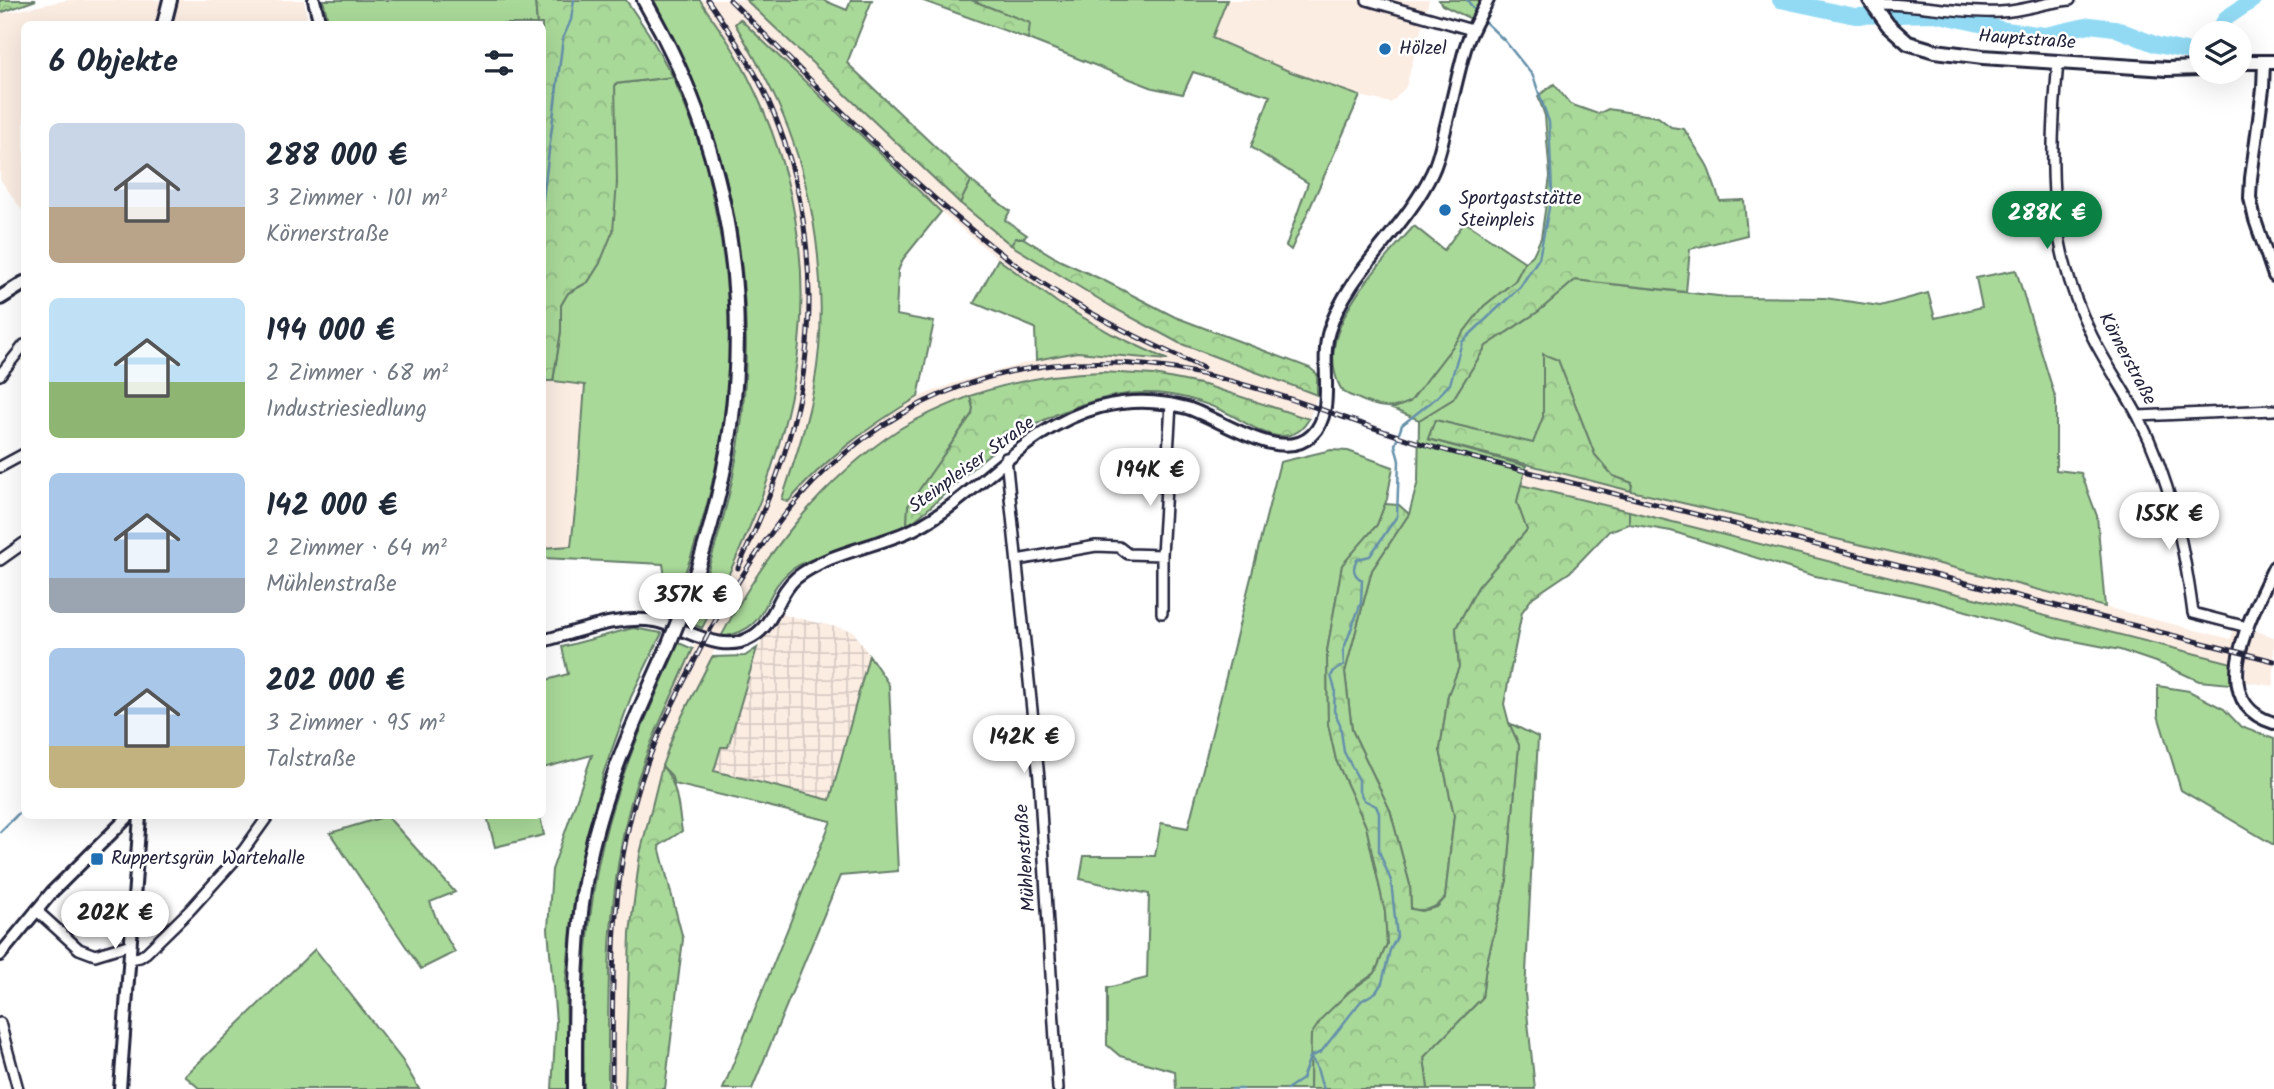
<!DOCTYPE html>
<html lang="de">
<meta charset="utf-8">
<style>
:root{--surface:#fff;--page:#f2f2f3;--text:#1f2937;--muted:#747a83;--accent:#0b8043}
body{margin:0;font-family:Kalam,sans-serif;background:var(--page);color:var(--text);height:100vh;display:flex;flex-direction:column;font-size:26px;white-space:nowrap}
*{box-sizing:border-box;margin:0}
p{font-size:23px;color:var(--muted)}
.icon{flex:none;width:38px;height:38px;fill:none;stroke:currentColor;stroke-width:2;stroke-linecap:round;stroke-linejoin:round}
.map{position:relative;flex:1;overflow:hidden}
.drawer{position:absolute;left:21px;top:21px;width:525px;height:798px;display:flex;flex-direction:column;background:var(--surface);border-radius:10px;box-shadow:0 7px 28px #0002}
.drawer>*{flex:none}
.fabs{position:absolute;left:2189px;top:21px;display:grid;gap:14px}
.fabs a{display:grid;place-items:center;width:63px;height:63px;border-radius:50%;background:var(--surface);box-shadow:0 7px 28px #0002;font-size:35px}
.price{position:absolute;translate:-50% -60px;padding:0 16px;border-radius:24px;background:#fff;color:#222;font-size:23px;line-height:46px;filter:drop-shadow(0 2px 4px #0008)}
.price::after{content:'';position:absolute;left:50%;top:42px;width:21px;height:16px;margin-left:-10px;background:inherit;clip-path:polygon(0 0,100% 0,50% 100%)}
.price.on{background:var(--accent);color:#fff}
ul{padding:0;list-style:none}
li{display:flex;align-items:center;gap:21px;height:175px;padding:0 28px}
li span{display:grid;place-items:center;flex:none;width:196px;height:140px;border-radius:10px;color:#555}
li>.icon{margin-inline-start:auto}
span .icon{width:84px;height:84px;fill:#fffc;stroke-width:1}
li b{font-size:30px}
h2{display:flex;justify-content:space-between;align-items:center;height:84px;padding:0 28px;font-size:30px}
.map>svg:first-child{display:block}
</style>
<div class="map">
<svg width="2274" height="1089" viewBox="0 0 2274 1089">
<defs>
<pattern id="industrial-grid" width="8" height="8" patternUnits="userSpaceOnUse" patternTransform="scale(1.75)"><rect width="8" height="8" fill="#fcede3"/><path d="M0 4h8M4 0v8" fill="none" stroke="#d8cbc4"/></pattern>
<pattern id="forest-crowns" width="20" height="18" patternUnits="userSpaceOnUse" patternTransform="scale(1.75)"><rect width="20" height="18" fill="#a9d999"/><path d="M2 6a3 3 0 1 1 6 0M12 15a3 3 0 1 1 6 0" fill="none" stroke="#91ba85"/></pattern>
</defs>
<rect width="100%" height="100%" fill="#fff"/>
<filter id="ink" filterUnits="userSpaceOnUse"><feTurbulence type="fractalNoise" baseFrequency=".0143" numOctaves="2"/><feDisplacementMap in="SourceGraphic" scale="14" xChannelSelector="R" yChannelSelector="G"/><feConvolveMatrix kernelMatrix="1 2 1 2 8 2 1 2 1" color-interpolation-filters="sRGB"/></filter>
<g filter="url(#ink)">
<!-- built -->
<path fill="#fcede3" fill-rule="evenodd" d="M67,0H163L158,24H24V213L0,179V14Z
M178,0H304L308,24H173Z
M700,0H746L960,203L1011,245L1112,307L1178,343L1317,395L1309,419L1248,399L1154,375L1102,372L1040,377L996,386L970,396L913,422L867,453L824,491L783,539L729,621L675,730L662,766L640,854L630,933L625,1089H608L612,917L620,851L631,802L651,740L702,628L729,576L776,462L789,412L800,352L802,290L797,234L784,170L737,57ZM740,19L941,212L998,259L1058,303L1112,334L1165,359L1077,352L1036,360L954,383L918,397L890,414L847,443L808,478L788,501L783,499L800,446L814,385L820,322L818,259L811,210L801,170L788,129Z
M1227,0H1429L1406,87L1391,103L1360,96L1291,72L1212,38Z
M542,381L585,384L577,493L571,546L543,548Z
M1526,466L1755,518L2231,639L2233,630L2256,631L2274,637V686L2245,682L2246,667L2232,663L1521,485Z"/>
<!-- industrial -->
<path fill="url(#industrial-grid)" d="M781,614L853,631L869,655L831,800L714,771L721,746L728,747L757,648Z"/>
<!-- green -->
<path fill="#a9d999" stroke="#667e6a" stroke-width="2" d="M323,0H535L537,24H329Z
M654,0H700C712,19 727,38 738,58C848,258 802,437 702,628L689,623C707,575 723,526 733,476C755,370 749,244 715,141C700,92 677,46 654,0Z
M971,0H1227L1212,38L1291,72L1360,96L1291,250L1286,246L1308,183L1251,147L1270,96L1193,72L1183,94L1153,88L1028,39L1029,23Z
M1439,0H1483L1473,20L1442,5Z
M740,19L941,212L903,259L898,271L896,315L934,322L918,397C869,426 826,458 788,502L782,499C794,462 807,425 814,386C829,302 818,207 788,128C774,91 755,58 735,24Z
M673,77C683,102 694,126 702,152C707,168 710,186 714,204C745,341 726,486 668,614L653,609L666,583L663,564L543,558L542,548L571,546L577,493L585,385L553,381L561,331V305L568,293L588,282L600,263L615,84Z
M971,181L1010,211L1005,220L1027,235L1023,238L1016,239L1011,245L960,203Z
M1465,222L1525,262L1515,281L1484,306L1410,402C1393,411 1376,407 1359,399C1355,397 1347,395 1344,392C1340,389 1336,378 1335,373C1322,321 1382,263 1414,226L1444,250Z
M998,259L1058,303L1112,334L1168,360L1077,352L1036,360L1035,328L974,303Z
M2016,270L2056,400V470L2081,473L2097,516L2105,607L1905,555L1631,491L1632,483L1613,476L1595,455L1558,360L1543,355V417L1533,444L1435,420L1428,439L1526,466L1517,502L1527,530L1478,587L1456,628L1459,667L1448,695L1440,750L1454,815L1445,898C1435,909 1426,912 1411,909L1410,885L1390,810L1352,730L1345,672L1372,570L1409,514L1418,481L1419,420L1453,399L1486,346L1539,311L1575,280L1727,297L1825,298L1880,306L1928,293L1935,318L1982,307L1976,278Z
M970,396L973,408L972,414L908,506L907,526C883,535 860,544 836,552C820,557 804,560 791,570C759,595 773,629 721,637C762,557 822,480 898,430C920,416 946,406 970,396Z
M1331,450L1348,451L1393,467L1387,499L1377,525L1342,566L1327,651L1328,724L1336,760L1366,826L1385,912L1387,944L1375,973L1348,992L1311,1035L1310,1089H1176L1175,1071L1120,1056L1107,1045V988L1147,978L1149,894L1080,879L1084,856H1155L1161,823L1188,828L1280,462Z
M1629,511L2232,663L2230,684L2199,681L2164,665L2120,650L2059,638L1932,601L1811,575L1671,531L1629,524Z
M633,628L662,633L631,697L603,774L575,888L566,980L568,1089H552L556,1022L548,929L552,870L592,755L543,768V681L568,674L562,647Z
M679,643L693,649C671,699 645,749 631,802C606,896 608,993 608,1089H584C582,1005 585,904 608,823C625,761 653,702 679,643Z
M757,648L728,747H721L714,771L830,800L869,655L889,685L898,871L840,876L752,1089H723L831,821L674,784L671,775L662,766L675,730L712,657L745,656Z
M2158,686L2189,691L2224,709L2241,727L2274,739V845L2181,790L2158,715Z
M1509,723L1538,737L1525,993L1535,1089H1428L1424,1057L1482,998L1486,966L1507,880L1519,745Z
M387,816L455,892L430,902L438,923L455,952L421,969L330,833Z
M487,816H540L544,835L495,847Z
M315,949L402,1060L419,1089H200L185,1076Z"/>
<!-- forest -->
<path fill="url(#forest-crowns)" stroke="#667e6a" stroke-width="2" d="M0,0H36L0,13Z
M535,0H626L649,34L673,77L615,84L617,183L613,231L600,263L588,282L568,293L561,305V331L553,381H542V24H537Z
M746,0H823L847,10L851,0H872L847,63L971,181L960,203Z
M921,0H971L1030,23L1028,39Z
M1554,84L1570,104L1598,114L1608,109L1658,117L1671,127L1684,129L1707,165L1720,201L1744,200L1747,235L1690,249L1686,292L1575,280L1539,311L1486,346L1453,399L1419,420L1392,409L1410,402L1484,306L1515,281L1525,262L1533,255L1541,238L1550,177L1545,116L1538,96Z
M1016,238H1023L1061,261L1103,280L1175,317L1310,368L1317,374V395L1179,343L1112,307L1011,245Z
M1543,354L1558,360L1595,455L1613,476L1632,483L1631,491L1428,439L1435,420L1533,443L1543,417Z
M1102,372L1154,375L1205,385L1309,419C1304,427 1299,433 1289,435C1269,441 1243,420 1225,412C1201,401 1175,393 1148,393C1102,392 1047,415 1009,440C971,464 943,500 907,526L908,506L972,414L973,408L970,396C1013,381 1056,373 1102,372Z
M1521,485L1629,511V524L1609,531L1570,572L1533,597L1522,612L1504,704L1509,723L1519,745L1507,880L1486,966L1482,998L1424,1057L1428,1089H1310L1311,1035L1323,1017L1349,992L1375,973L1387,944L1385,912L1366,826L1336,760L1328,724L1327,651L1342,565L1377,525L1385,504L1399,505L1409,514L1372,570L1345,672L1352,730L1390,810L1410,885L1411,909L1422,911L1437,907L1445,898L1454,815L1440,750L1448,695L1459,667L1456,628L1478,587L1527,530L1517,502Z
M662,766C678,783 678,808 682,831L659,846L683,939L665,1089H625L630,933L640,854Z"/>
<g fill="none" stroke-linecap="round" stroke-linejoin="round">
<!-- stream -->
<path stroke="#6590aa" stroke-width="2.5" d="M1467,0L1478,14
M542,207L563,38L571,20L574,0
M0,832L24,808
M1311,1058C1321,1070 1317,1077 1324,1089
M1232,1089H1243
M1287,1089L1302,1079L1310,1057L1321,1052L1361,1001L1376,992L1382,983L1390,950L1397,937L1391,881L1379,851V813L1376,806L1364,800L1359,791V780L1344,752L1340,724L1334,711L1335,689L1331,676L1334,671L1344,665L1343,651L1361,603L1362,580C1353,575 1352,568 1357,559L1370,556L1397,516L1399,461L1395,445L1402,425L1436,398L1450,384L1462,342L1520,287L1539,258L1552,193L1549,122L1533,76L1505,41L1482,19"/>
<!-- river -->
<path stroke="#92daf4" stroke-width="16" d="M1780,0L1855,16L1935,14L2006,30L2045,35L2090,25L2114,28L2157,45L2191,52L2202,46
M2217,33L2226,18L2253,0"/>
<defs>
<path id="minor" d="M1367,0L1472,30
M1874,4C1917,3 1959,14 2000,12C2024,11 2046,2 2070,0
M2058,62C2052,128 2048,200 2065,264C2071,288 2081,313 2091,334C2105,363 2124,389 2139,418C2170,479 2184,545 2193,613L2247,627
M0,375L24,345
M2138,416L2274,410
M1006,458L1039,778L1058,1089
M0,467L24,454
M0,560L24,543
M1017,560L1096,546L1119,547L1128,554L1162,555
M1162,613V555L1171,404
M36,910L79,949L95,955L131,944
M130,959L140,957L146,953L189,911L243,851L268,816
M0,1023L18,1089"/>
<path id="tertiary" d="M314,0L320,24
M2264,61L2263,89L2251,178L2250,198L2255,220L2274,276
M2274,567C2254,611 2202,701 2274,723
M542,641C578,632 617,615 655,621C686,627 720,656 752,637C775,624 777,594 796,578C829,552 876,547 914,529C980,496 1023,427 1100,407C1128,400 1159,400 1187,408C1220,418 1281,465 1312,435C1337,411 1319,363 1329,331C1348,271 1405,230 1432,173C1438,161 1441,147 1444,134C1451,106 1457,77 1465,49C1470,31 1480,16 1488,0
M0,955L52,892L129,816
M120,1089L140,816"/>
<path id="secondary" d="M644,0C756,192 763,399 685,604
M1870,0L1888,25L1908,43L1935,51L1983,57L2058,62L2167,69L2202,68
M164,24L170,0
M2240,62H2274
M0,298L24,283
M575,1089C575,1012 574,936 589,860C605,785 636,717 667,649"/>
</defs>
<!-- minor casing -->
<use href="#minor" stroke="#22223b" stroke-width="14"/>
<!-- tertiary casing -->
<use href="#tertiary" stroke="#22223b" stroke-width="16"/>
<!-- secondary casing -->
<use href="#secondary" stroke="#22223b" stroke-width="18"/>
<!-- minor -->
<use href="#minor" stroke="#fff" stroke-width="9"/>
<!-- tertiary -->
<use href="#tertiary" stroke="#fff" stroke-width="10"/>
<!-- secondary -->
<use href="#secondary" stroke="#fff" stroke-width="12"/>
<defs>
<path id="rail" d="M708,0C726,26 744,53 759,81C811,183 822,309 794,419C782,470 760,520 738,568
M730,0C824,92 915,191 1022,269C1078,310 1140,339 1203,368
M705,639C742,573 784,503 844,454C946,370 1068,346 1196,373C1265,387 1331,414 1398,436C1423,445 1448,451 1474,458L2274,661
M612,1089C613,983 608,874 644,772C661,723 686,678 709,632"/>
</defs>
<!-- rail casing -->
<use href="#rail" stroke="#22223b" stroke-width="5"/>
<!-- rail -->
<use href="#rail" stroke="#fff" stroke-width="2.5" stroke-dasharray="8" stroke-linecap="butt"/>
<defs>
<path id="secondary-bridge" d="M667,649L685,604"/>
</defs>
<!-- secondary-bridge casing -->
<use href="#secondary-bridge" stroke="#22223b" stroke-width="18" stroke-linecap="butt"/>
<!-- secondary-bridge -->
<use href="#secondary-bridge" stroke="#fff" stroke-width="12"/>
</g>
</g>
<!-- markers -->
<g fill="#1f6fb2" stroke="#fff" stroke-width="2.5">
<circle cx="1385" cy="49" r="7"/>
<circle cx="1445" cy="210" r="7"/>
<rect x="90" y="852" width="14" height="14" rx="3.5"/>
</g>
<g text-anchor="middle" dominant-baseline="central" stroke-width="5" stroke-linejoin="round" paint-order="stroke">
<!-- street labels -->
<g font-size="19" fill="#22223b" stroke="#fff">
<text transform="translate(2027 40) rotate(4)">Hauptstraße</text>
<text transform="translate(2127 359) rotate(62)">Körnerstraße</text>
<text transform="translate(972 465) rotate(-36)">Steinpleiser Straße</text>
<text transform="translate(1026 858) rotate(-94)">Mühlenstraße</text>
</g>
<!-- poi labels -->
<g font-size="19" fill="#22223b" stroke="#fff" text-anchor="start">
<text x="1399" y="49">Hölzel</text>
<text x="1459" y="199">Sportgaststätte<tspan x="1459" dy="22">Steinpleis</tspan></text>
<text x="111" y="859">Ruppertsgrün Wartehalle</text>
</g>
</g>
</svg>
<div class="fabs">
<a><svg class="icon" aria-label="layers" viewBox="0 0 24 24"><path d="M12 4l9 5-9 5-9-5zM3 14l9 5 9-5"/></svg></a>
</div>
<b class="price on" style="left:2047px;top:251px">288K €</b>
<b class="price" style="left:1150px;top:508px">194K €</b>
<b class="price" style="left:2169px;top:552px">155K €</b>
<b class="price" style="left:691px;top:633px">357K €</b>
<b class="price" style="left:1024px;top:775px">142K €</b>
<b class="price" style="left:115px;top:951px">202K €</b>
<section class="drawer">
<h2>6 Objekte<svg class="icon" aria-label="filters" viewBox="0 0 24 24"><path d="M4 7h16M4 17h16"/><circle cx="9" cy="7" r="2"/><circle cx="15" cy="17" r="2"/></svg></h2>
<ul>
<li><span style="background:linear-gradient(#c9d6e8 60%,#b9a48a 0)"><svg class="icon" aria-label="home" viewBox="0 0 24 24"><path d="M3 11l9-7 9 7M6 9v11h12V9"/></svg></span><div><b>288 000 €</b><p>3 Zimmer · 101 m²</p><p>Körnerstraße</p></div></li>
<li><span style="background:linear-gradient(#bfe0f5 60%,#8fb573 0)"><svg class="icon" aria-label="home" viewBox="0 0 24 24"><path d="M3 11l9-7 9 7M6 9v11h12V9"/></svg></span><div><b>194 000 €</b><p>2 Zimmer · 68 m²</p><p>Industriesiedlung</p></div></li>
<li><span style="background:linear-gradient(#a9c7e8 75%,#9aa5b1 0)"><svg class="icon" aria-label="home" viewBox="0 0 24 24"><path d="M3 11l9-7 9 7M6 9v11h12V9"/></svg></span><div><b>142 000 €</b><p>2 Zimmer · 64 m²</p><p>Mühlenstraße</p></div></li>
<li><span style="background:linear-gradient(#a9c7e8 70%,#c2b280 0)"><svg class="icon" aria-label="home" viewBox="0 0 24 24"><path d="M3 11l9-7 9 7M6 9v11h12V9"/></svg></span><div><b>202 000 €</b><p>3 Zimmer · 95 m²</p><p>Talstraße</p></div></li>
</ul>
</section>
</div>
